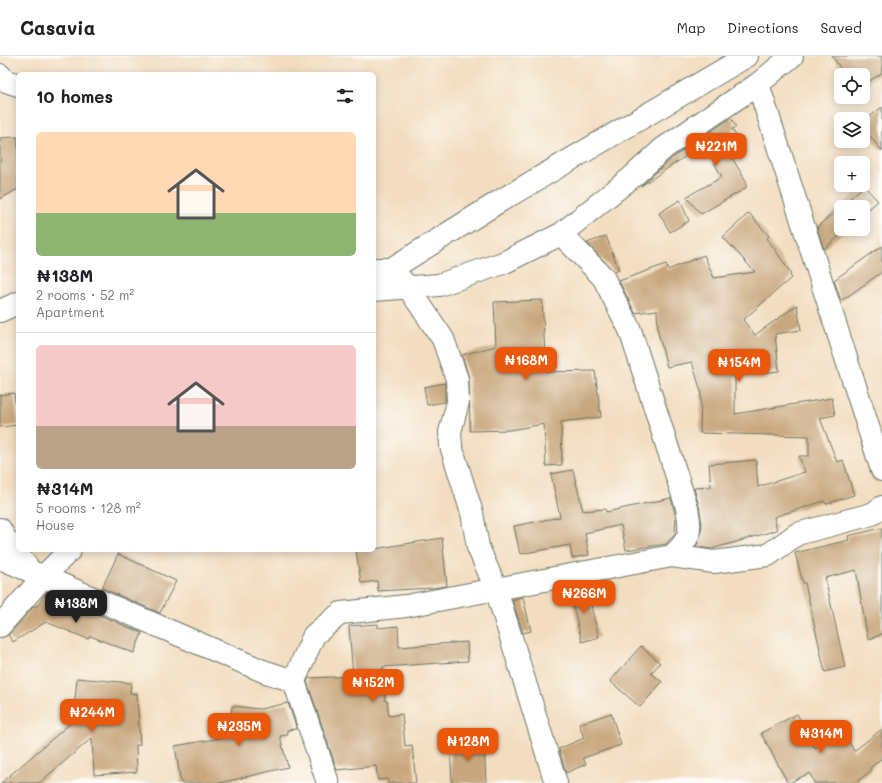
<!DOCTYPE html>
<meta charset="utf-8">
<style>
:root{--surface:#fff;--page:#f6f6f6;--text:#202124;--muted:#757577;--line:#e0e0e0;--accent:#ea580c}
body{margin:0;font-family:Mali,sans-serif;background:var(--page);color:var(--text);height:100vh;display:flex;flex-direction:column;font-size:15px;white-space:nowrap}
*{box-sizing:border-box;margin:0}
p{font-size:13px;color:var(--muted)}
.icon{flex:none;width:22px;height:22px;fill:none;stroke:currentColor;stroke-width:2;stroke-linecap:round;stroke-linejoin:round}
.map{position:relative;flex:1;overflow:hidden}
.sheet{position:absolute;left:16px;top:16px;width:360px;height:480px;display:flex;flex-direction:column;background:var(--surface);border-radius:6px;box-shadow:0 2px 10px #0003}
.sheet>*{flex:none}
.buttons{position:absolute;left:834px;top:12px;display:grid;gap:8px}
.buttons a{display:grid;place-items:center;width:36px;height:36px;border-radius:6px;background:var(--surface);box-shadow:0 2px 10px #0003;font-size:20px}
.price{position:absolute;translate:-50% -34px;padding:0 9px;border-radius:8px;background:var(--accent);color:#fff;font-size:13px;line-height:26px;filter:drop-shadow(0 1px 2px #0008)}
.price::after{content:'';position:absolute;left:50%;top:24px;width:12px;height:9px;margin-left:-6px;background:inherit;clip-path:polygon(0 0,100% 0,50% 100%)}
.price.selected{background:#222;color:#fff}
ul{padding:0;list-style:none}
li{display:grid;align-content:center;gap:8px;height:212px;padding:0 20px}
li+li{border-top:1px solid var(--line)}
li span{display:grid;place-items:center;height:124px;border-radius:6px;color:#555}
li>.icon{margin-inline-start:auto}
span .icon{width:72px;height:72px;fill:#fffc;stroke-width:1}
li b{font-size:17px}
h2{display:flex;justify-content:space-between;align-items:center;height:48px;padding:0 20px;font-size:17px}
header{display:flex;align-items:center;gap:24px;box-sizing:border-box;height:56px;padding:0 20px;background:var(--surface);border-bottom:1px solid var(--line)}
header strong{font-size:19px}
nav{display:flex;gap:22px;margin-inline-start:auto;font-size:14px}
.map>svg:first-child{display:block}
</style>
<header>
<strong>Casavia</strong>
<nav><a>Map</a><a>Directions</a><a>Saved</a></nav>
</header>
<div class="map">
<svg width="882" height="727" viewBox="0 0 882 727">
<rect width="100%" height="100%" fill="#fdfcf7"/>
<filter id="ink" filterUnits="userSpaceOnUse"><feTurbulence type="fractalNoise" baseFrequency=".025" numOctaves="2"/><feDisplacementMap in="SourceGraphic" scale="8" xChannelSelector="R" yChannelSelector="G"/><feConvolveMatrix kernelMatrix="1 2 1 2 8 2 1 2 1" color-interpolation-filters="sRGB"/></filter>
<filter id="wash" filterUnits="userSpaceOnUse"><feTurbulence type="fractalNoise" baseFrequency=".012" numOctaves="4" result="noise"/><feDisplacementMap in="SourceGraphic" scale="16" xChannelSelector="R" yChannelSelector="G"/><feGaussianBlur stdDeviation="0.9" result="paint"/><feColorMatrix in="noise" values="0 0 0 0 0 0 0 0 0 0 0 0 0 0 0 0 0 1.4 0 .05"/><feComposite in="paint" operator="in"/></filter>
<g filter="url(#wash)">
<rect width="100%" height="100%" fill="#f3ddc0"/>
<g id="blocks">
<!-- building -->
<path fill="#c9a77e" d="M832,0H882V17L863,29V19H845Z
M882,51V95L863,72V66Z
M731,62L736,71L732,73L744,94L731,100L746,125V132L701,158L686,141L722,121L704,88L641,130L672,102Z
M18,81V133L0,143V82Z
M864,130L878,145L863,158V151H841V173H847L824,193L817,171Z
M680,144L689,165L670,176L659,157Z
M749,157L769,180L767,182L790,216L791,222L743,264L755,279L797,249L801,274L775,278L779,315L735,320V358L832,342L835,359L820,362L837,406L843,404L854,439L826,448L824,445L774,461L777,474L712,493L696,491L700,481L702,468L699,450L694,432L711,431L709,408L756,404L758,431L805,416L799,400H809V380L700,377L701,336L692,306L667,311L658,276L657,254L635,257L619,225L666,208L668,214L704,199L714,222L755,216L723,181Z
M606,180L619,214L614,216L587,187Z
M882,190V216L841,245L834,224Z
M542,244L546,316L595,315L601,361L561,366L562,409L546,410L544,368L510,374L470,375L469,322L462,299L496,290L494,246Z
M445,327V346L427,349L424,331Z
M14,337L18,369L0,371V339Z
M573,414L583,455L605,453L606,456L671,442L676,462L675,478L666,488L626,494L621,469L585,477L589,499L572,502L570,489L520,498L514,470L560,461L551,418Z
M882,472V578L868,584L856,514L825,522L845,611L825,616L805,527H803L795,497L849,484L848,480Z
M442,482L447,530L432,532L378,535L377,525L361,527L356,495L374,494V493Z
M118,498L176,525L160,557L102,532Z
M586,530L599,581L582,586L569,534Z
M46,537L142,577L134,597L90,580L88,583L46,566L13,586L8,579L32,552L38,549Z
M523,541L531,575L523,577L512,544Z
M378,568V572L398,570L399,591L467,586L468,605L383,611L385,645H387L389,660L402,658L405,690L412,689L416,727H388V723L378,724L376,710L337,714L307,626L309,622L353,620L349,570Z
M641,590L660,607L651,617L662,626L640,651L610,625Z
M77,622L131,627L130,637L137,638L140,689H136L137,716L94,719L92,682L39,727H1L73,665Z
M288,647L297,673L287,674L288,679L280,680L288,711L220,727H181L175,690L221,682L219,679L230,675L232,650L260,653Z
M611,657L621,689L583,702L586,708L566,717L559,693L584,682L579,668Z
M797,658L815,692L844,676L854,695L882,673V702L870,712L872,714L855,727H814L810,717L788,727L761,677Z
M484,685L486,727H452L450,687Z"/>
</g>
</g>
<g filter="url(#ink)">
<use href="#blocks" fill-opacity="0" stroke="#697565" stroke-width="1"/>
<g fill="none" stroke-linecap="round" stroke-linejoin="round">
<defs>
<path id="minor" d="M0,19L6,25L18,29
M758,28L882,414
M561,178L603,221L630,274L687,452C692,477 690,483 672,500
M374,213H391L408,231L443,283L457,323L458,346L450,376L451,390L472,457L478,491L496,533L556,727
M381,222L391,213L500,145L747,0
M374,234L439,229L503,207L561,178L632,121L664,92L758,28L792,0
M0,255L18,247
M0,473L5,482L28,512
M0,502L263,615L294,625
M0,570L44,520L70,494
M328,727L294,625L314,579L341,557L406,550L672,500L714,506L768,499L797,478L872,458L882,451"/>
</defs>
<!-- minor casing -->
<use href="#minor" stroke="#697565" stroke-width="24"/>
<!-- minor -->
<use href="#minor" stroke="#fff" stroke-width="22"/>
</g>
</g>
</svg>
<div class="buttons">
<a><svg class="icon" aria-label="locate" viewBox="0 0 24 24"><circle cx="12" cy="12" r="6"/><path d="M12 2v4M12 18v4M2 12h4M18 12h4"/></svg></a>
<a><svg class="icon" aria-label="layers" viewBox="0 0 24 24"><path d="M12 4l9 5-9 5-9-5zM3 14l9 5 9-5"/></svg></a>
<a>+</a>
<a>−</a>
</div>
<b class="price" style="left:716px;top:111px">₦221M</b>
<b class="price" style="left:526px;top:325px">₦168M</b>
<b class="price" style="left:739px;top:327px">₦154M</b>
<b class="price" style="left:584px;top:558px">₦266M</b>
<b class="price selected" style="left:76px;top:568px">₦138M</b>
<b class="price" style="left:373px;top:647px">₦152M</b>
<b class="price" style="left:92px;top:677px">₦244M</b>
<b class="price" style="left:239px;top:691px">₦235M</b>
<b class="price" style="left:821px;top:698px">₦314M</b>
<b class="price" style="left:468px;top:706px">₦128M</b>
<section class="sheet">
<h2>10 homes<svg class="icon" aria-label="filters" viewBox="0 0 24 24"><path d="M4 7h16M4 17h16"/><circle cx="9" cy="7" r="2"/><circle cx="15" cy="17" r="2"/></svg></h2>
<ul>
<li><span style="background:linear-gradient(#ffd9b3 65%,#8fb573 0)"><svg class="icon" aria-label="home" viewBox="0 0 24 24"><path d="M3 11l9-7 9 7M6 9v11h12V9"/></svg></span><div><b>₦138M</b><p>2 rooms · 52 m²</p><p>Apartment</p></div></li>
<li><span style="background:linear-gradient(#f6c9c9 65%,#b9a48a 0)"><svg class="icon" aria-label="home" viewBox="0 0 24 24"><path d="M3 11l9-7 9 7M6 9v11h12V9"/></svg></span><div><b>₦314M</b><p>5 rooms · 128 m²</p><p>House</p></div></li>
</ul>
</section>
</div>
